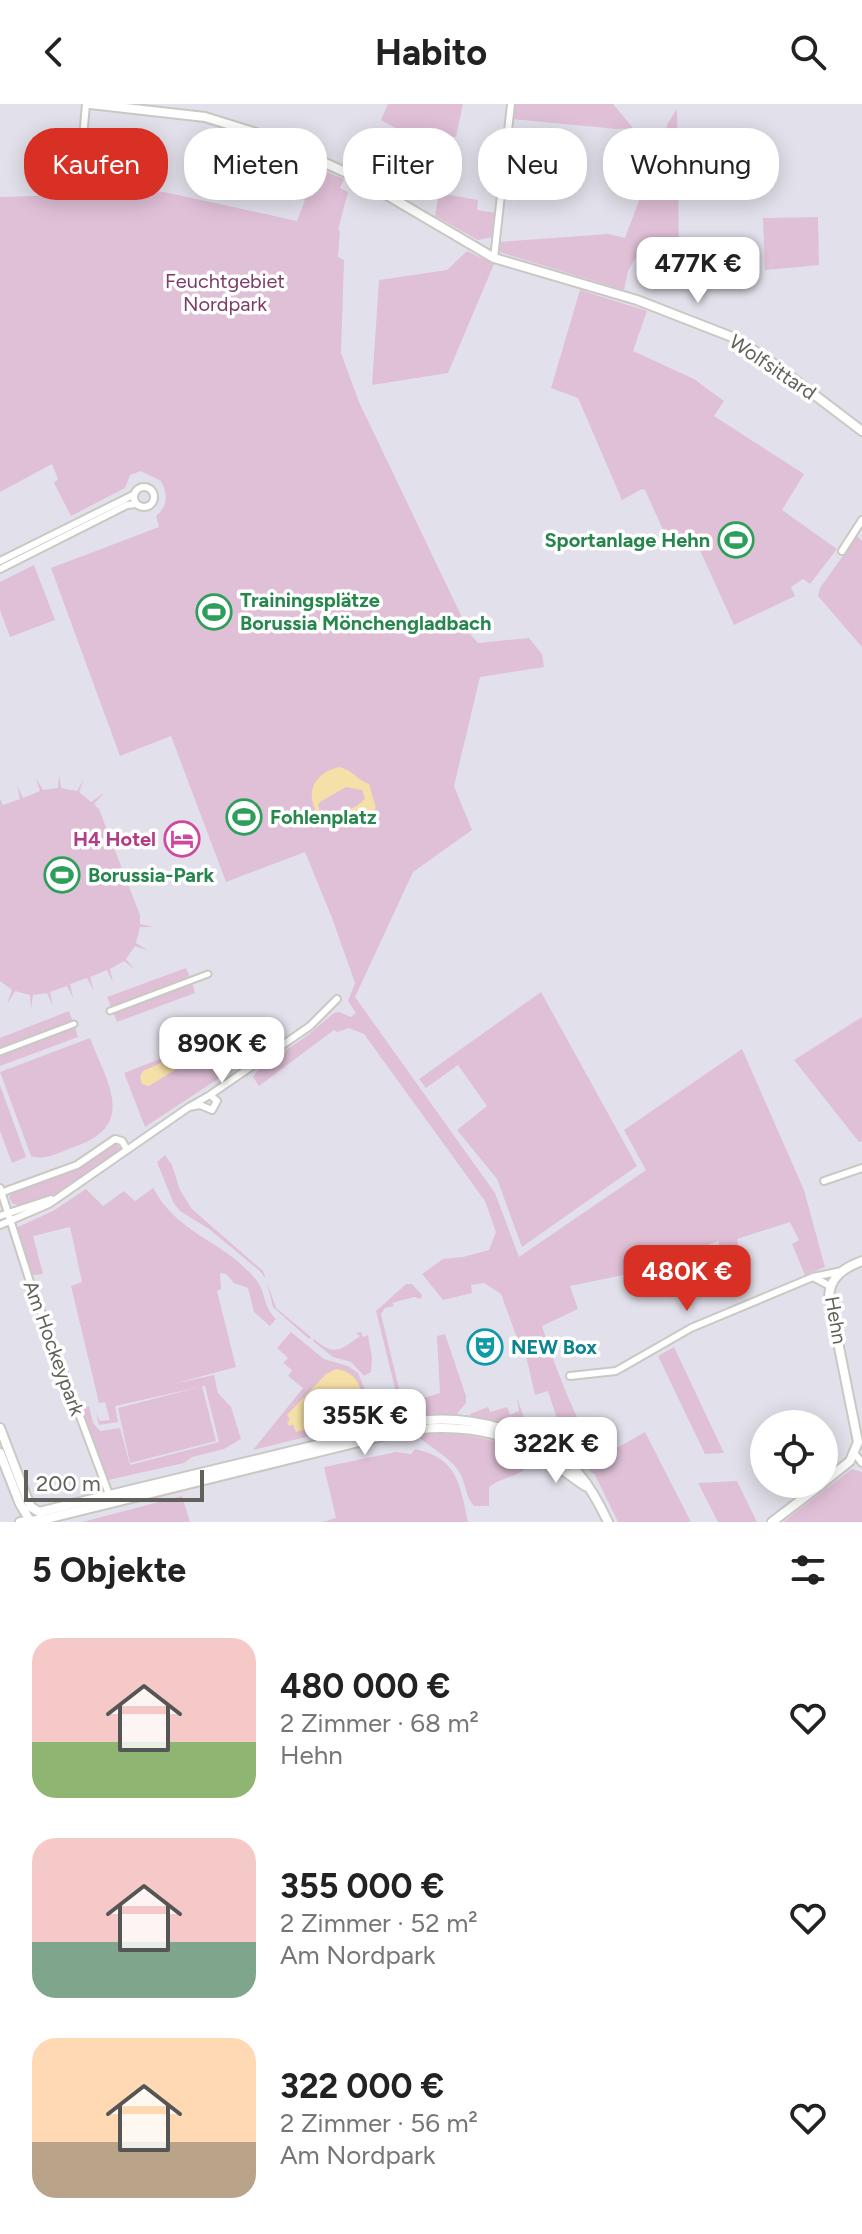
<!DOCTYPE html>
<html lang="de">
<meta charset="utf-8">
<style>
:root{--surface:#fff;--page:#f6f6f6;--text:#222;--muted:#767676;--accent:#d93025}
body{margin:0;font-family:Figtree,sans-serif;background:var(--page);color:var(--text);height:100vh;display:flex;flex-direction:column;font-size:30px;white-space:nowrap}
*{box-sizing:border-box;margin:0}
p{font-size:26px;color:var(--muted)}
.icon{flex:none;width:44px;height:44px;fill:none;stroke:currentColor;stroke-width:2;stroke-linecap:round;stroke-linejoin:round}
.map{position:relative;height:1418px;overflow:hidden}
.side{display:flex;flex-direction:column;background:var(--surface);flex:1}
.side>*{flex:none}
.guide{position:absolute;left:24px;top:24px;width:814px;height:72px;display:flex;gap:16px}
.tools{position:absolute;left:750px;top:1306px;display:grid;gap:16px}
.tools a{display:grid;place-items:center;width:88px;height:88px;border-radius:50%;background:var(--surface);box-shadow:0 4px 20px #0003;font-size:40px}
.scale{position:absolute;left:24px;bottom:20px;width:180px;box-sizing:border-box;padding-left:8px;border:4px solid #61605a;border-top:0;font-size:22px;line-height:28px;white-space:nowrap;color:#61605a;-webkit-text-stroke:6px #fff;paint-order:stroke}
.price{position:absolute;translate:-50% -68px;padding:0 18px;border-radius:16px;background:#fff;color:#222;font-size:26px;line-height:52px;filter:drop-shadow(0 2px 4px #0008)}
.price::after{content:'';position:absolute;left:50%;top:48px;width:24px;height:18px;margin-left:-12px;background:inherit;clip-path:polygon(0 0,100% 0,50% 100%)}
.price.current{background:var(--accent);color:#fff}
ul{padding:0;list-style:none}
li{display:flex;align-items:center;gap:24px;height:200px;padding:0 32px}
li span{display:grid;place-items:center;flex:none;width:224px;height:160px;border-radius:24px;color:#555}
li>.icon{margin-inline-start:auto}
span .icon{width:96px;height:96px;fill:#fffc;stroke-width:1}
li b{font-size:34px}
h2{display:flex;justify-content:space-between;align-items:center;height:96px;padding:0 32px;font-size:34px}
.pill{padding:0 28px;border-radius:32px;background:var(--surface);box-shadow:0 4px 20px #0003;font-size:28px;line-height:72px}
.pill.current{background:var(--accent);color:#fff}
header{display:flex;justify-content:space-between;align-items:center;height:104px;padding:0 32px;background:var(--surface);font-size:36px;font-weight:700}
.map>svg:first-child{display:block}
</style>
<header><svg class="icon" aria-label="back" viewBox="0 0 24 24"><path d="M15 5l-7 7 7 7"/></svg>Habito<svg class="icon" aria-label="search" viewBox="0 0 24 24"><circle cx="10" cy="10" r="6"/><path d="M15 15l6 6"/></svg></header>
<div class="map">
<svg width="862" height="1418" viewBox="0 0 862 1418">
<rect width="100%" height="100%" fill="#e2e1eb"/>
<!-- green -->
<path fill="#e0c0d7" d="M388,0H463L456,33L401,27L381,16Z
M514,0H613L633,24L617,25L512,15Z
M677,5L679,150L643,141L628,167L624,186L499,148V138L608,130L625,134L668,19Z
M317,64L344,75L340,84L348,88L338,126L340,127L338,153L344,156L341,249L359,298L470,530L478,539L529,534L542,550L544,563L480,573L454,682L472,726L413,768L355,893L495,1089L519,1153L646,1066L624,1026L742,945L804,1086L825,1163L805,1171L792,1140L799,1136L790,1118L737,1135L741,1155L725,1161L718,1137L668,1157L667,1162L570,1182L578,1205L542,1222C557,1269 574,1312 599,1354L645,1328L691,1418H618L595,1371L562,1340L505,1321L472,1314L470,1310L488,1303L490,1308L507,1303L510,1311L519,1307L517,1294L529,1327L558,1318L548,1287L535,1291L526,1252L522,1248L501,1190L484,1179L471,1181L472,1189L443,1196L422,1170L443,1155L463,1153L489,1146L496,1128L485,1097L364,930L349,924L337,928L334,926L259,982L253,973L259,965L308,931L334,909L339,908L351,913L356,909L348,897L355,879L332,814L305,748L226,778L171,632L120,652L51,464L159,423L156,412C168,402 168,390 161,377L141,367L130,371L125,384L71,412L54,379L58,375L52,360L0,388V93L164,88L297,117Z
M439,89L478,96L477,106L496,109L493,133L478,136L435,112Z
M818,113L819,161L765,166L763,114Z
M467,147L494,160L448,269L372,281L379,176L447,166Z
M580,186L647,207L633,247L694,275L724,297L714,312L804,370L782,406L837,445L810,480L803,475L791,483L795,492L734,521L693,431L670,441L645,386L642,385L622,396L578,294L551,284Z
M857,432L862,437V543L818,492L820,484Z
M34,461L55,516L10,533L0,506V478Z
M59,670L61,684L77,687L84,675L79,688L91,698L104,689L94,700L99,705L140,811V820L154,823H140L136,839L149,847L135,842L126,855L135,866L124,857L110,865L113,879L107,866L90,873L94,887L87,874L70,880L73,894L67,882L50,888L53,902L47,889L33,891L31,905L30,891L15,887L7,900L12,886L0,877V695L3,701L20,695L17,681L23,694L40,687L36,674L43,686L58,684Z
M186,864L190,873L111,903L107,893Z
M192,879L195,889L117,918L113,908Z
M541,888L637,1062L522,1143L497,1075L457,1026L487,1002L458,961L426,984L419,975Z
M69,907L73,918L0,945V934Z
M862,913V1037L859,1038L794,956Z
M75,923L78,933L0,962V950Z
M226,929L239,961L145,1023L124,969Z
M90,934C107,979 138,1021 74,1043C60,1048 45,1057 31,1052L0,968Z
M0,981L26,1053L12,1059L0,1027Z
M116,1038L121,1046L57,1089L19,1102L12,1099L9,1093L12,1088L79,1063Z
M165,1051L172,1061L180,1086L192,1105L263,1167L276,1204L311,1233L309,1235L273,1203L266,1175L260,1167L209,1125L180,1107L173,1098L157,1058Z
M153,1084C180,1133 225,1136 257,1177C266,1188 262,1201 276,1215L270,1222L254,1208L248,1184L234,1179L226,1170L220,1169L221,1185L217,1187L236,1263L173,1280L214,1271L218,1289L231,1303L241,1335L224,1345L192,1353L184,1359L108,1376L81,1305L89,1302L93,1319L100,1327L120,1324L130,1361L219,1338L205,1282H202L216,1337L130,1359L118,1304L200,1283L115,1302L118,1318L99,1321L96,1309L100,1317L110,1316L105,1298L99,1299L71,1182L82,1178L70,1123L33,1132L43,1170L33,1171L23,1150L18,1123L53,1107L86,1085L103,1102L124,1087L135,1097Z
M406,1180H412L422,1191L421,1195L414,1193L392,1199L394,1202L385,1204L381,1210L401,1293L410,1298L440,1289L437,1232L445,1230L466,1292V1299L455,1312L409,1316L401,1309L376,1207Z
M291,1228L324,1255L348,1262L358,1269L373,1305L375,1316L253,1346L303,1284L288,1272L292,1266L283,1259L288,1254L277,1244Z
M361,1228L363,1233L368,1231L372,1254L371,1268L364,1272L351,1258L333,1253L313,1237L314,1235C335,1253 340,1246 360,1232L356,1229Z
M674,1243L724,1349L705,1350L658,1252Z
M413,1328C458,1328 495,1333 536,1353C520,1376 508,1369 489,1383V1402H474C465,1393 466,1377 458,1366C447,1351 426,1341 413,1328Z
M415,1345C458,1354 460,1381 468,1418H322L336,1414L324,1363L396,1348L411,1350Z
M852,1365L862,1368V1418H783Z
M737,1377L757,1418H718L698,1379Z
M182,1392L190,1418H82L86,1417Z"/>
<!-- water -->
<path fill="#f5e0a7" fill-rule="evenodd" d="M339,663C353,666 357,676 369,680L376,704L361,719L332,723C304,706 304,671 339,663ZM346,683L362,686L365,694C357,706 336,711 321,710L318,701L320,698Z
M187,947L191,956L149,982L142,980L140,973L143,967Z
M336,1265C361,1267 371,1299 351,1314L296,1328L293,1320L289,1322L287,1318L290,1316L287,1311L326,1270Z"/>
<g fill="none" stroke-linecap="round" stroke-linejoin="round">
<defs>
<path id="pedestrian" d="M110,907L208,870
M0,948L74,920"/>
<path id="minor" d="M78,89L86,0
M494,154L511,0
M134 393a10 10 0 1 1 20 0a10 10 0 1 1-20 0Z
M842,447L862,416
M0,457L133,391
M0,465L127,401L136,400
M210,991L310,922L337,895
M824,1077L862,1064
M0,1084L30,1178L110,1393
M3,1088L77,1061L115,1035L122,1037L127,1046
M0,1112L51,1095
M0,1121L49,1100L189,1003L200,1001L212,1006L217,997L210,991L189,1003
M813,1173L830,1182
M570,1272L616,1267L691,1224L813,1173L842,1167
M855,1350L862,1359"/>
<path id="tertiary" d="M90,0L205,13L266,32L358,74L494,154L637,196L732,233L766,254L862,327
M0,1324L26,1392L31,1403L39,1408L412,1318C467,1309 541,1327 579,1370C591,1384 600,1401 608,1418
M0,1349L20,1400L29,1415
M824,1378L850,1357L858,1338L829,1193C830,1172 844,1164 862,1157
M20,1418L46,1415L395,1329C443,1319 497,1323 540,1350C555,1360 570,1372 585,1382
M772,1418L822,1380"/>
</defs>
<!-- pedestrian casing -->
<use href="#pedestrian" stroke="#c9c8c3" stroke-width="9"/>
<!-- minor casing -->
<use href="#minor" stroke="#c9c8c3" stroke-width="10"/>
<!-- tertiary casing -->
<use href="#tertiary" stroke="#c9c8c3" stroke-width="12"/>
<!-- pedestrian -->
<use href="#pedestrian" stroke="#fff" stroke-width="5"/>
<!-- minor -->
<use href="#minor" stroke="#fff" stroke-width="6"/>
<!-- tertiary -->
<use href="#tertiary" stroke="#fff" stroke-width="8"/>
</g>
<!-- icons -->
<defs>
<symbol id="stadium-ring" viewBox="-11 -11 22 22"><circle r="9.5" fill="#fff" stroke="#2e9e5b" stroke-width="1.5"/><path d="M0-5a6.5 5 0 1 0 0 10a6.5 5 0 1 0 0-10ZM-3.5-1.8h7v3.6h-7Z" fill="#2e9e5b"/></symbol>
<symbol id="hotel-ring" viewBox="-11 -11 22 22"><circle r="9.5" fill="#fff" stroke="#d1479c" stroke-width="1.5"/><path d="M-6-4.5h1.5V1H6V5H4.5V3h-9V5H-6ZM-4 0a1.8 1.8 0 1 1 3.6 0ZM.5 0V-2.5h3Q6-2.5 6 0Z" fill="#d1479c"/></symbol>
<symbol id="theatre-ring" viewBox="-11 -11 22 22"><circle r="9.5" fill="#fff" stroke="#0f9aa8" stroke-width="1.5"/><path d="M-5-5.5Q0-4 5-5.5V0Q5 5 0 6Q-5 5-5 0ZM-3.3-2.5H-1v1.5H-3.3ZM1-2.5H3.3v1.5H1ZM-2.8 1Q0 5.5 2.8 1Z" fill="#0f9aa8"/></symbol>
</defs>
<g fill-rule="evenodd">
<use href="#stadium-ring" x="716" y="416" width="40" height="40"/>
<use href="#stadium-ring" x="194" y="488" width="40" height="40"/>
<use href="#stadium-ring" x="224" y="693" width="40" height="40"/>
<use href="#hotel-ring" x="162" y="715" width="40" height="40"/>
<use href="#stadium-ring" x="42" y="751" width="40" height="40"/>
<use href="#theatre-ring" x="465" y="1223" width="40" height="40"/>
</g>
<g text-anchor="middle" dominant-baseline="central" stroke-width="7" stroke-linejoin="round" paint-order="stroke">
<!-- park labels -->
<g font-size="20" fill="#7d3c67" stroke="#fff">
<text x="225" y="177">Feuchtgebiet<tspan x="225" dy="23">Nordpark</tspan></text>
</g>
<!-- street labels -->
<g font-size="20" fill="#61605a" stroke="#fff">
<text transform="translate(773 263) rotate(34)">Wolfsittard</text>
<text transform="translate(836 1216) rotate(80)">Hehn</text>
<text transform="translate(54 1244) rotate(70)">Am Hockeypark</text>
</g>
<!-- leisure labels -->
<g font-size="20" font-weight="bold" fill="#27864d" stroke="#fff" text-anchor="start">
<text x="710" y="436" text-anchor="end">Sportanlage Hehn</text>
<text x="240" y="496">Trainingsplätze<tspan x="240" dy="23">Borussia Mönchengladbach</tspan></text>
<text x="270" y="713">Fohlenplatz</text>
<text x="88" y="771">Borussia-Park</text>
</g>
<!-- hotel labels -->
<g font-size="20" font-weight="bold" fill="#b23c85" stroke="#fff" text-anchor="end">
<text x="156" y="735">H4 Hotel</text>
</g>
<!-- culture labels -->
<g font-size="20" font-weight="bold" fill="#0d838f" stroke="#fff" text-anchor="start">
<text x="511" y="1243">NEW Box</text>
</g>
</g>
</svg>
<div class="tools">
<a><svg class="icon" aria-label="locate" viewBox="0 0 24 24"><circle cx="12" cy="12" r="6"/><path d="M12 2v4M12 18v4M2 12h4M18 12h4"/></svg></a>
</div>
<div class="scale">200 m</div>
<b class="price" style="left:698px;top:201px">477K €</b>
<b class="price" style="left:222px;top:981px">890K €</b>
<b class="price current" style="left:687px;top:1209px">480K €</b>
<b class="price" style="left:365px;top:1353px">355K €</b>
<b class="price" style="left:556px;top:1381px">322K €</b>
<div class="guide">
<a class="pill current">Kaufen</a>
<a class="pill">Mieten</a>
<a class="pill">Filter</a>
<a class="pill">Neu</a>
<a class="pill">Wohnung</a>
</div>
</div>
<section class="side">
<h2>5 Objekte<svg class="icon" aria-label="filters" viewBox="0 0 24 24"><path d="M4 7h16M4 17h16"/><circle cx="9" cy="7" r="2"/><circle cx="15" cy="17" r="2"/></svg></h2>
<ul>
<li><span style="background:linear-gradient(#f6c9c9 65%,#8fb573 0)"><svg class="icon" aria-label="home" viewBox="0 0 24 24"><path d="M3 11l9-7 9 7M6 9v11h12V9"/></svg></span><div><b>480 000 €</b><p>2 Zimmer · 68 m²</p><p>Hehn</p></div><svg class="icon" aria-label="heart" viewBox="0 0 24 24"><path d="M12 20l-8-8c-3-5 5-10 8-4 3-6 11-1 8 4z"/></svg></li>
<li><span style="background:linear-gradient(#f6c9c9 65%,#7fa58c 0)"><svg class="icon" aria-label="home" viewBox="0 0 24 24"><path d="M3 11l9-7 9 7M6 9v11h12V9"/></svg></span><div><b>355 000 €</b><p>2 Zimmer · 52 m²</p><p>Am Nordpark</p></div><svg class="icon" aria-label="heart" viewBox="0 0 24 24"><path d="M12 20l-8-8c-3-5 5-10 8-4 3-6 11-1 8 4z"/></svg></li>
<li><span style="background:linear-gradient(#ffd9b3 65%,#b9a48a 0)"><svg class="icon" aria-label="home" viewBox="0 0 24 24"><path d="M3 11l9-7 9 7M6 9v11h12V9"/></svg></span><div><b>322 000 €</b><p>2 Zimmer · 56 m²</p><p>Am Nordpark</p></div><svg class="icon" aria-label="heart" viewBox="0 0 24 24"><path d="M12 20l-8-8c-3-5 5-10 8-4 3-6 11-1 8 4z"/></svg></li>
</ul>
</section>
